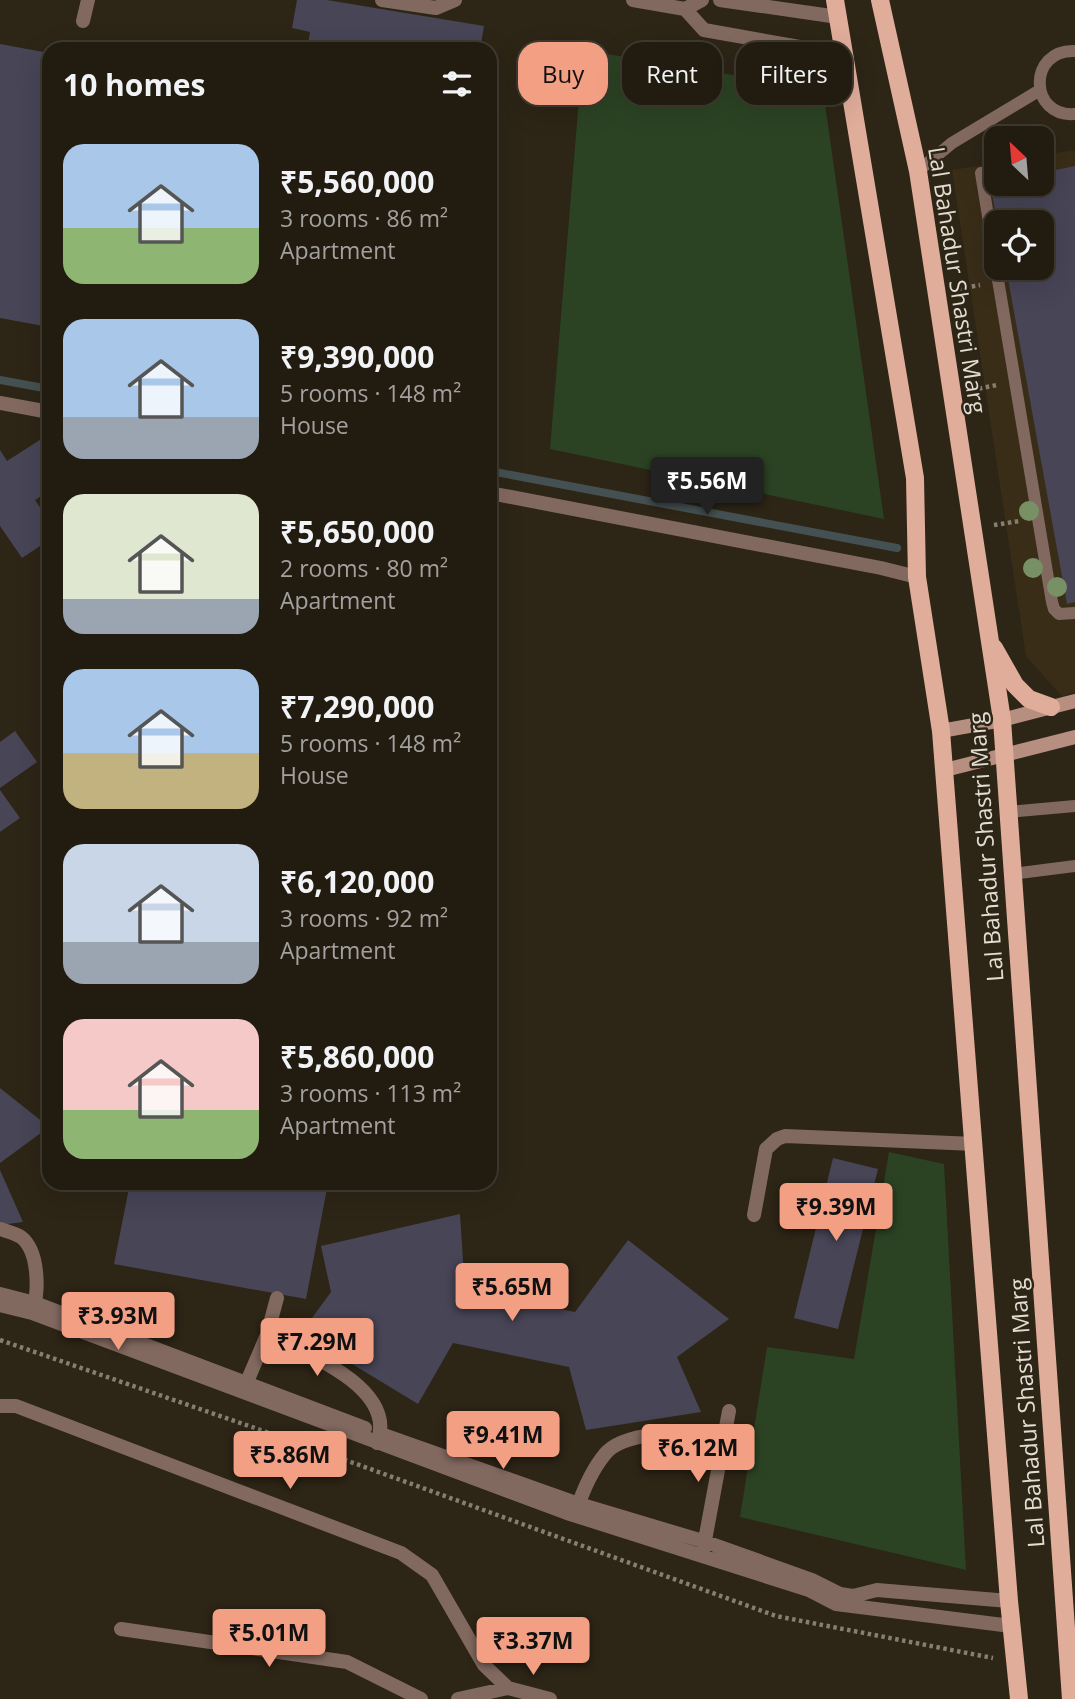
<!DOCTYPE html>
<meta charset="utf-8">
<style>
:root{--surface:#221c10;--page:#2e291e;--text:#f1f3f6;--muted:#a2a19f;--line:#3f3a30;--accent:#f39f83}
body{margin:0;font-family:"Open Sans",sans-serif;background:var(--page);color:var(--text);height:100vh;display:flex;flex-direction:column;font-size:26px;white-space:nowrap}
*{box-sizing:border-box;margin:0}
p{font-size:23px;color:var(--muted)}
.icon{flex:none;width:38px;height:38px;fill:none;stroke:currentColor;stroke-width:2;stroke-linecap:round;stroke-linejoin:round}
.map{position:relative;flex:1;overflow:hidden}
.details{position:absolute;left:42px;top:42px;width:455px;height:1148px;display:flex;flex-direction:column;background:var(--surface);border-radius:21px;box-shadow:0 7px 28px #0002,0 0 0 2px var(--line)}
.details>*{flex:none}
.guide{position:absolute;left:518px;top:42px;width:452px;height:63px;display:flex;gap:14px}
.needle{width:46px;rotate:334deg}
.tools{position:absolute;left:984px;top:126px;display:grid;gap:14px}
.tools a{display:grid;place-items:center;width:70px;height:70px;border-radius:14px;background:var(--surface);box-shadow:0 7px 28px #0002,0 0 0 2px var(--line);font-size:35px}
.price{position:absolute;translate:-50% -60px;padding:0 16px;border-radius:7px;background:var(--accent);color:#111;font-size:23px;line-height:46px;filter:drop-shadow(0 2px 4px #0008)}
.price::after{content:'';position:absolute;left:50%;top:42px;width:21px;height:16px;margin-left:-10px;background:inherit;clip-path:polygon(0 0,100% 0,50% 100%)}
.price.current{background:#222;color:#fff}
ul{padding:0;list-style:none}
li{display:flex;align-items:center;gap:21px;height:175px;padding:0 21px}
li span{display:grid;place-items:center;flex:none;width:196px;height:140px;border-radius:21px;color:#555}
li>.icon{margin-inline-start:auto}
span .icon{width:84px;height:84px;fill:#fffc;stroke-width:1}
li b{font-size:30px}
h2{display:flex;justify-content:space-between;align-items:center;height:84px;padding:0 21px;font-size:30px}
.tag{padding:0 24px;border-radius:21px;background:var(--surface);box-shadow:0 7px 28px #0002,0 0 0 2px var(--line);font-size:24px;line-height:63px}
.tag.current{background:var(--accent);color:#111}
.map>svg:first-child{display:block}
</style>
<div class="map">
<svg width="1075" height="1699" viewBox="0 0 1075 1699">
<rect width="100%" height="100%" fill="#2d2516"/>
<!-- built -->
<path fill="#392d18" fill-rule="evenodd" d="M1075,150V692L1062,696L1026,656L952,170L996,163V184H1041V155ZM996,222H1041V268H996Z"/>
<!-- green -->
<path fill="#2b4323" d="M583,50L823,90L884,519L550,449Z
M889,1152L944,1164L966,1570L740,1517L767,1347L854,1359Z"/>
<g fill="none" stroke-linecap="round" stroke-linejoin="round">
<!-- stream -->
<path stroke="#445051" stroke-width="8" d="M0,380L49,389
M490,471L897,548"/>
</g>
<!-- building -->
<path fill="#474556" d="M297,0H327L484,26L480,49H335L308,44L310,32L292,28Z
M0,44L49,53V327L0,318Z
M1075,166V602L1067,604L1006,268H1041V222H997L990,182L1041,184V173Z
M46,436L49,441V491L35,500L49,521V540L22,558L0,526V450L7,461Z
M15,731L37,762L0,788V742Z
M0,790L20,818L0,832Z
M0,1088L49,1127L0,1163Z
M833,1158L878,1169L838,1329L794,1318Z
M0,1170L23,1222L0,1225Z
M130,1183H328L306,1299L114,1264Z
M460,1214L465,1291L575,1312L628,1240L729,1319L677,1357L701,1412L586,1430L569,1367L453,1343L418,1404L301,1333L331,1292L321,1246Z"/>
<g fill="none" stroke-linecap="round" stroke-linejoin="round">
<!-- path -->
<path stroke="#857e71" stroke-width="4.5" stroke-dasharray="3.5 3.5" stroke-linecap="butt" d="M958,289L980,285
M972,390L997,385
M994,525L1020,521
M0,1340L304,1445L776,1616L993,1658"/>
<!-- lane -->
<path stroke="#826960" stroke-width="12" d="M1075,51C1027,49 1029,118 1075,114
M918,171L952,143L1040,90
M981,173L996,265
M996,268L1052,602L1054,609L1059,614L1075,613
M1008,812L1075,806
M1012,874L1075,866"/>
<!-- street -->
<path stroke="#826960" stroke-width="14" d="M382,0L436,8L455,0
M633,0L685,9L704,30L845,55
M720,0L838,17
M685,9L702,0
M83,21L88,0
M0,403L49,412
M490,493L881,568L917,577
M754,1215L766,1149L777,1139L785,1136L975,1144
M0,1229C6,1231 15,1233 21,1237C39,1251 39,1290 33,1310
M0,1294L35,1303L365,1428
M0,1305L32,1313L567,1513L809,1590L836,1604L1011,1626
M267,1335L277,1298
M243,1391L267,1335C304,1352 399,1388 377,1443
M0,1406H16L401,1553L432,1575L484,1665L508,1688
M384,1435L579,1504L706,1542L812,1580L840,1594L853,1596L877,1590L1009,1601
M576,1512C582,1493 592,1470 605,1454C625,1429 695,1432 725,1432
M703,1551L729,1411
M121,1629L347,1662L421,1699
M458,1699L508,1688L550,1699"/>
<!-- secondary -->
<path stroke="#b78f81" stroke-width="14" d="M941,731L1002,720L1075,701
M945,770L1075,737"/>
<!-- primary -->
<path stroke="#e0ad9a" stroke-width="18" d="M835,0L915,478L917,577L941,731L1009,1601L1019,1699
M880,0L918,171L1002,720L1071,1699
M994,648L1015,685L1029,699L1051,707"/>
</g>
<!-- trees -->
<g fill="#779064">
<circle cx="1029" cy="511" r="10"/>
<circle cx="1033" cy="568" r="10"/>
<circle cx="1057" cy="587" r="10"/>
</g>
<g text-anchor="middle" dominant-baseline="central" stroke-width="5" stroke-linejoin="round" paint-order="stroke">
<!-- street labels -->
<g font-size="23" fill="#e3ddd3" stroke="#2d2516">
<text transform="translate(958 280) rotate(81)">Lal Bahadur Shastri Marg</text>
<text transform="translate(985 847) rotate(-94)">Lal Bahadur Shastri Marg</text>
<text transform="translate(1026 1413) rotate(-94)">Lal Bahadur Shastri Marg</text>
</g>
</g>
</svg>
<div class="tools">
<a><svg class="needle" viewBox="-14 -14 28 28"><path d="M0-13l5 13h-10z" fill="#e53935"/><path d="M0 13l5-13h-10z" fill="#a2a19f"/></svg></a>
<a><svg class="icon" aria-label="locate" viewBox="0 0 24 24"><circle cx="12" cy="12" r="6"/><path d="M12 2v4M12 18v4M2 12h4M18 12h4"/></svg></a>
</div>
<b class="price current" style="left:707px;top:517px">₹5.56M</b>
<b class="price" style="left:836px;top:1243px">₹9.39M</b>
<b class="price" style="left:512px;top:1323px">₹5.65M</b>
<b class="price" style="left:118px;top:1352px">₹3.93M</b>
<b class="price" style="left:317px;top:1378px">₹7.29M</b>
<b class="price" style="left:503px;top:1471px">₹9.41M</b>
<b class="price" style="left:698px;top:1484px">₹6.12M</b>
<b class="price" style="left:290px;top:1491px">₹5.86M</b>
<b class="price" style="left:269px;top:1669px">₹5.01M</b>
<b class="price" style="left:533px;top:1677px">₹3.37M</b>
<div class="guide">
<a class="tag current">Buy</a>
<a class="tag">Rent</a>
<a class="tag">Filters</a>
</div>
<section class="details">
<h2>10 homes<svg class="icon" aria-label="filters" viewBox="0 0 24 24"><path d="M4 7h16M4 17h16"/><circle cx="9" cy="7" r="2"/><circle cx="15" cy="17" r="2"/></svg></h2>
<ul>
<li><span style="background:linear-gradient(#a9c7e8 60%,#8fb573 0)"><svg class="icon" aria-label="home" viewBox="0 0 24 24"><path d="M3 11l9-7 9 7M6 9v11h12V9"/></svg></span><div><b>₹5,560,000</b><p>3 rooms · 86 m²</p><p>Apartment</p></div></li>
<li><span style="background:linear-gradient(#a9c7e8 70%,#9aa5b1 0)"><svg class="icon" aria-label="home" viewBox="0 0 24 24"><path d="M3 11l9-7 9 7M6 9v11h12V9"/></svg></span><div><b>₹9,390,000</b><p>5 rooms · 148 m²</p><p>House</p></div></li>
<li><span style="background:linear-gradient(#dfe7d0 75%,#9aa5b1 0)"><svg class="icon" aria-label="home" viewBox="0 0 24 24"><path d="M3 11l9-7 9 7M6 9v11h12V9"/></svg></span><div><b>₹5,650,000</b><p>2 rooms · 80 m²</p><p>Apartment</p></div></li>
<li><span style="background:linear-gradient(#a9c7e8 60%,#c2b280 0)"><svg class="icon" aria-label="home" viewBox="0 0 24 24"><path d="M3 11l9-7 9 7M6 9v11h12V9"/></svg></span><div><b>₹7,290,000</b><p>5 rooms · 148 m²</p><p>House</p></div></li>
<li><span style="background:linear-gradient(#c9d6e8 70%,#9aa5b1 0)"><svg class="icon" aria-label="home" viewBox="0 0 24 24"><path d="M3 11l9-7 9 7M6 9v11h12V9"/></svg></span><div><b>₹6,120,000</b><p>3 rooms · 92 m²</p><p>Apartment</p></div></li>
<li><span style="background:linear-gradient(#f6c9c9 65%,#8fb573 0)"><svg class="icon" aria-label="home" viewBox="0 0 24 24"><path d="M3 11l9-7 9 7M6 9v11h12V9"/></svg></span><div><b>₹5,860,000</b><p>3 rooms · 113 m²</p><p>Apartment</p></div></li>
</ul>
</section>
</div>
